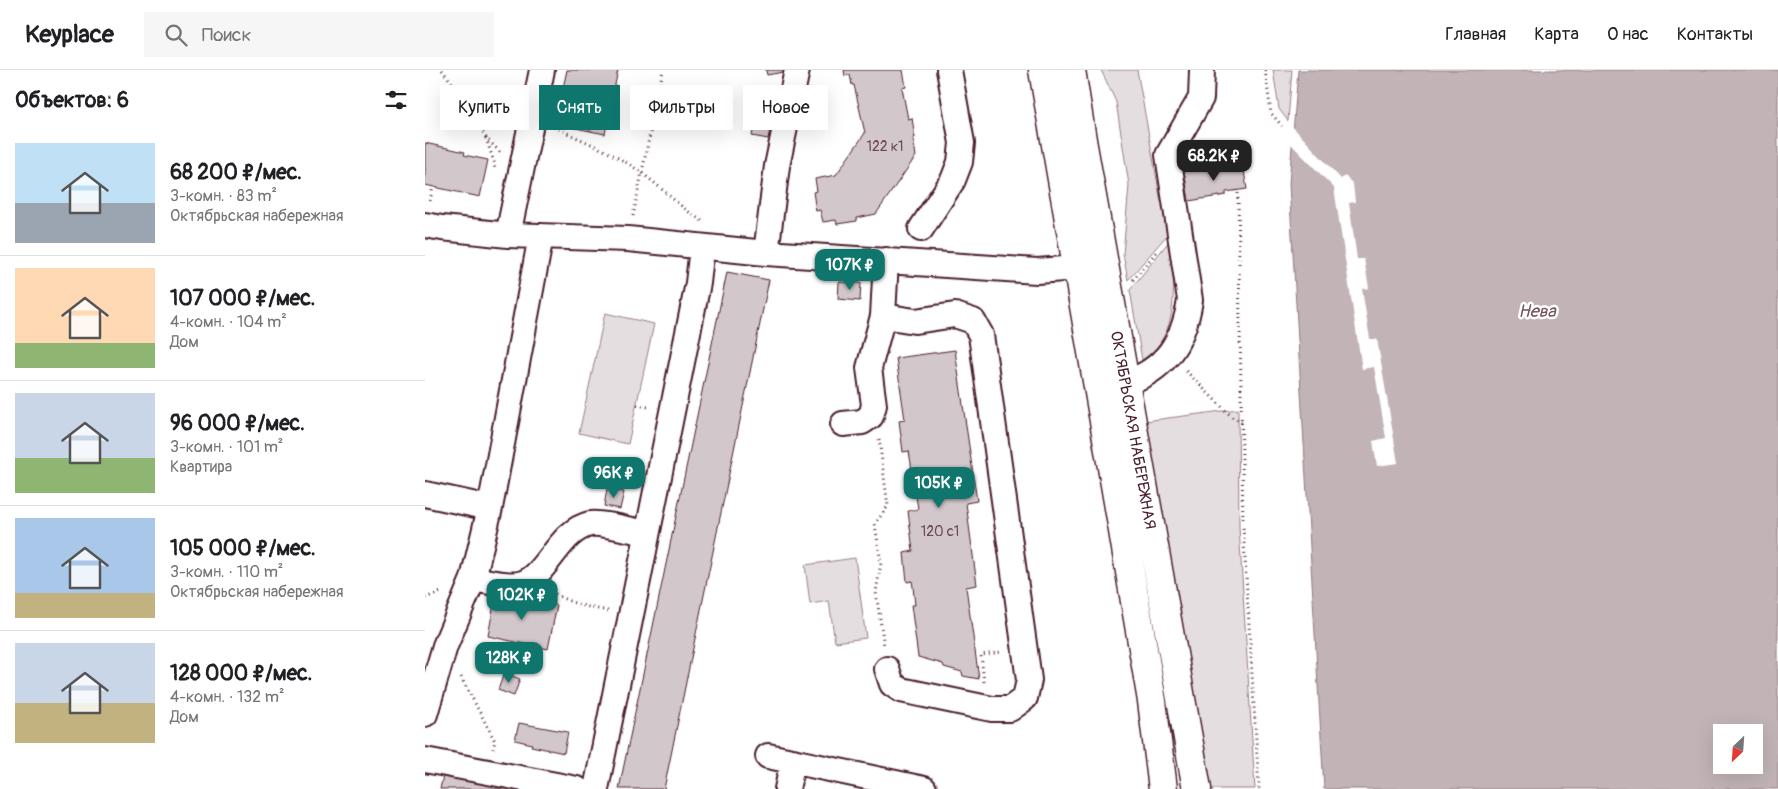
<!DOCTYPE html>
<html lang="ru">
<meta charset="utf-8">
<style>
:root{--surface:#fff;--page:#f6f6f6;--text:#202124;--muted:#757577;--line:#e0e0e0;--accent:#0f766e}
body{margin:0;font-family:Pangolin,sans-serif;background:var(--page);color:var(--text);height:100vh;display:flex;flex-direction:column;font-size:19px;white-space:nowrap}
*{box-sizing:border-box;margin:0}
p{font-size:16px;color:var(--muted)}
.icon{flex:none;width:28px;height:28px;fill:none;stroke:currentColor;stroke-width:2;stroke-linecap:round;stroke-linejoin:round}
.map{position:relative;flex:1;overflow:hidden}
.panel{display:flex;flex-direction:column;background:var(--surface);width:425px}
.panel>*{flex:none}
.guide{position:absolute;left:15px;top:15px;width:475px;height:45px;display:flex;gap:10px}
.needle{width:32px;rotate:205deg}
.tools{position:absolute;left:1288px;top:654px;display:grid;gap:10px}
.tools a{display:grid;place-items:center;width:50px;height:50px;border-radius:0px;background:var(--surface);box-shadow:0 5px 20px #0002;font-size:25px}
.price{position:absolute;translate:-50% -42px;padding:0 11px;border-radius:10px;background:var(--accent);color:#fff;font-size:16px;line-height:32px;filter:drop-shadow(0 1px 2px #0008)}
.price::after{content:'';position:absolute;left:50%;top:30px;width:15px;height:11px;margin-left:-8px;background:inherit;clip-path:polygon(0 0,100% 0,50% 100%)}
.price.current{background:#222;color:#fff}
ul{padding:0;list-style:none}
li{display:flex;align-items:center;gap:15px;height:125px;padding:0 15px}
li+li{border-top:1px solid var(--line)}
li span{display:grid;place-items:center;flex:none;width:140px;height:100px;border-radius:0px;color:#555}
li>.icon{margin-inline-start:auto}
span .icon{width:60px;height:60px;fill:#fffc;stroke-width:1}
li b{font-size:21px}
h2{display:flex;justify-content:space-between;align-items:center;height:60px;padding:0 15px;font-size:21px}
.tag{padding:0 18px;border-radius:0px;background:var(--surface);box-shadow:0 5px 20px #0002;font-size:18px;line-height:45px}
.tag.current{background:var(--accent);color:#fff}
header{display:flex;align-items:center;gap:30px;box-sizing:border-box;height:70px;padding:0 25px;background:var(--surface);border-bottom:1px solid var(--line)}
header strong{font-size:24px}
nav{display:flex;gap:28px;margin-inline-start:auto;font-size:18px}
.search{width:350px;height:45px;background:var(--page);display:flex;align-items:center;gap:12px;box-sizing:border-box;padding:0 18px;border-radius:0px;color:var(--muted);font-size:19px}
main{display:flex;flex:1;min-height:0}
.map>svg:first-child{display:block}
</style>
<header>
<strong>Keyplace</strong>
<div class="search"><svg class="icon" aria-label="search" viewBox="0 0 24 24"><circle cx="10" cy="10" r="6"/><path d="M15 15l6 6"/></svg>Поиск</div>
<nav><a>Главная</a><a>Карта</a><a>О нас</a><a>Контакты</a></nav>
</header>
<main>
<section class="panel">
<h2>Объектов: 6<svg class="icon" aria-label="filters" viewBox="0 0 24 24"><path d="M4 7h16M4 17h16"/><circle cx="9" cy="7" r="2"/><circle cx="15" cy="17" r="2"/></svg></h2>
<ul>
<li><span style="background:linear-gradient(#bfe0f5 60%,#9aa5b1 0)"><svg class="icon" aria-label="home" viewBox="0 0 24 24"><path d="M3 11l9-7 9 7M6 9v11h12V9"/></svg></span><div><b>68 200 ₽/мес.</b><p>3-комн. · 83 m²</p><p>Октябрьская набережная</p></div></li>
<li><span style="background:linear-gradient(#ffd9b3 75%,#8fb573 0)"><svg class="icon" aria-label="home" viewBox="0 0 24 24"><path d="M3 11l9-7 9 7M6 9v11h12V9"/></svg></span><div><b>107 000 ₽/мес.</b><p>4-комн. · 104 m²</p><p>Дом</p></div></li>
<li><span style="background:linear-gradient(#c9d6e8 65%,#8fb573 0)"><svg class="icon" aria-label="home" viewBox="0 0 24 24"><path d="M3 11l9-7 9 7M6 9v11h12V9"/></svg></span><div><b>96 000 ₽/мес.</b><p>3-комн. · 101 m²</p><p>Квартира</p></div></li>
<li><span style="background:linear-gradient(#a9c7e8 75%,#c2b280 0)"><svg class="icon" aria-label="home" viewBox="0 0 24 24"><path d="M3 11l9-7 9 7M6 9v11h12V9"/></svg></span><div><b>105 000 ₽/мес.</b><p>3-комн. · 110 m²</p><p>Октябрьская набережная</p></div></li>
<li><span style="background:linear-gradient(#c9d6e8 60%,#c2b280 0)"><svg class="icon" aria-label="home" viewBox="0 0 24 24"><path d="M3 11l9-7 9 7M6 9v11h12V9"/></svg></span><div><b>128 000 ₽/мес.</b><p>4-комн. · 132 m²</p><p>Дом</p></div></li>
</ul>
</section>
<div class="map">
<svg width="1353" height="719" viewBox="0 0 1353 719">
<rect width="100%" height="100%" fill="#fff"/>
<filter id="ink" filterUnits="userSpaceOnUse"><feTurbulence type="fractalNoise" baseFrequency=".02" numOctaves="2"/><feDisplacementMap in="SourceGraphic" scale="10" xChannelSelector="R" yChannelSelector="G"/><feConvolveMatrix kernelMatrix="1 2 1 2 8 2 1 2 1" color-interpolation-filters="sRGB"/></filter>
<g filter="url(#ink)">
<!-- green -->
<path fill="#e5dee0" stroke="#987e86" d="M676,0H712L736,132H740L743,164L703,210L698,184L704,115L691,32Z
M848,0H867L863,51L854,39Z
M745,170C749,210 757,266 717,290L705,220Z
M180,243L229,254L203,374L154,363Z
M813,339L814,457L830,719H787L720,351Z
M430,488L441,568L410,572L404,531L385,534L380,495Z"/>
<!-- water -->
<path fill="#c1b3b6" stroke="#91787e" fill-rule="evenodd" d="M873,0H1353V719H899L864,114ZM1296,662H1329V695H1296Z"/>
<!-- pier -->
<path fill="#fff" d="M866,55L916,109L920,106L928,114L930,132L924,133L932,189H939L944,218L937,219L945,269H952L973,393L952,396L948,371L961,368L949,297L937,299L909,118L865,73Z"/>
<!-- building -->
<path fill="#d2c7cb" stroke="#4a1f2b" d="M142,0H193L180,64L130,54Z
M341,0H364V1L342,5Z
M419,0H478L481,17L477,18L483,49L487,48L490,68H488L491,86L451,144L432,148V151L412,154L411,150L398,152L395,140L391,141L388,122L392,121L390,109L411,105L440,63L429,15H427L425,5L420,6Z
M331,45L347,48L343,69L327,66Z
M0,73L40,82L39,85L63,90L55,127L0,115Z
M796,95L797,98L818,95L822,119L801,122V125L764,131L759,101Z
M302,202L344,210L239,719H194Z
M414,212L436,213L435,231L413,229Z
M530,280L552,431L541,433L552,515L541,517L554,609L538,606L537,602L519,597L518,594L493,587L486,535H490L488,517L487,511L482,512L479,483L488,481L483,441L493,439L484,381L478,382L474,351L480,350L471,288Z
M182,419L199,422L195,439L179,436Z
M71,523L132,535L123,579L63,566Z
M79,603L95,609L89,626L73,620Z
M94,653L143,662L139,683L106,676L107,674L90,670Z
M19,701L107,719H15Z"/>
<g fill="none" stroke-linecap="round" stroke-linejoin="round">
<defs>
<path id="minor" d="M0,155L17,158L83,165L203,169L341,183L612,201L652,198
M496,159L528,110L535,92L537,73L524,0
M83,165L117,0
M341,183L352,96L372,0
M458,246L490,251L530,245L548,251L556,265L604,610L600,628L585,639H567L476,620L467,614L462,599
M699,313C740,301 759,271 765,230L743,85L776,28L777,0
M418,354L437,352L446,346L449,335L444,298L458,246L461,190
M0,424L65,438
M48,509C63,511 83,518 98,513C123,504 134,461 165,454C176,452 209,461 222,463
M0,644L20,576L48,509L65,438L116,166
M343,686L499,719
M0,690L152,719
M171,719L273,213L277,177
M362,719L368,691"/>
<path id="major" d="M618,0L697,455L727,631L738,719
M646,0L657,70L772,719"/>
</defs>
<!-- minor casing -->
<use href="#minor" stroke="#4a1f2b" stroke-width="28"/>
<!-- major casing -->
<use href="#major" stroke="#4a1f2b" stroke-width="31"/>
<!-- path -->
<path stroke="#4a1f2b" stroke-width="3" stroke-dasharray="1 4" stroke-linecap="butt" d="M17,0L42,32L61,68L76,83
M840,0L846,43L857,56
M129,57C159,71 191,84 217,103C238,119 255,137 277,151
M61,68L69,92L70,101
M813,123L818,455L834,719
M5,131L8,117
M208,146L238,0
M708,210L733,180
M761,301L807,347L817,352
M212,335L223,337
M454,369L463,436L450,454L456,493L451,522L459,576
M126,521C144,534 163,537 183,541
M0,528L16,522
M36,607L70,671L68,679
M559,612L556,585L577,582"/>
<!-- minor -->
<use href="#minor" stroke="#fff" stroke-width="24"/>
<!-- major -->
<use href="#major" stroke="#fff" stroke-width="28"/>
</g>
</g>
<g text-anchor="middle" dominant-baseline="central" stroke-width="5" stroke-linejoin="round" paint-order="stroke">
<!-- number labels -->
<g font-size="14" fill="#6c4953">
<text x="460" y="76">122 к1</text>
<text x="515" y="461">120 с1</text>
</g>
<!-- street labels -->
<g font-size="16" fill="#4a1f2b" stroke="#fff">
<text transform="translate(708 360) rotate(80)">ОКТЯБРЬСКАЯ НАБЕРЕЖНАЯ</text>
</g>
<!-- water labels -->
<g font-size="18" font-style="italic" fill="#74535c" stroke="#fff">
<text x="1112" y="241">Нева</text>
</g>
</g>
</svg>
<div class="tools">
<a><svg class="needle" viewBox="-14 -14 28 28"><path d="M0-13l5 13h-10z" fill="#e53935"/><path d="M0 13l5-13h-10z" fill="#757577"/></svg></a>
</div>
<b class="price current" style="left:789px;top:112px">68.2K ₽</b>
<b class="price" style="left:425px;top:221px">107K ₽</b>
<b class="price" style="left:189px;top:429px">96K ₽</b>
<b class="price" style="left:514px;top:439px">105K ₽</b>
<b class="price" style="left:97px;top:551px">102K ₽</b>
<b class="price" style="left:84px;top:614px">128K ₽</b>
<div class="guide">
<a class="tag">Купить</a>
<a class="tag current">Снять</a>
<a class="tag">Фильтры</a>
<a class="tag">Новое</a>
</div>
</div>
</main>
